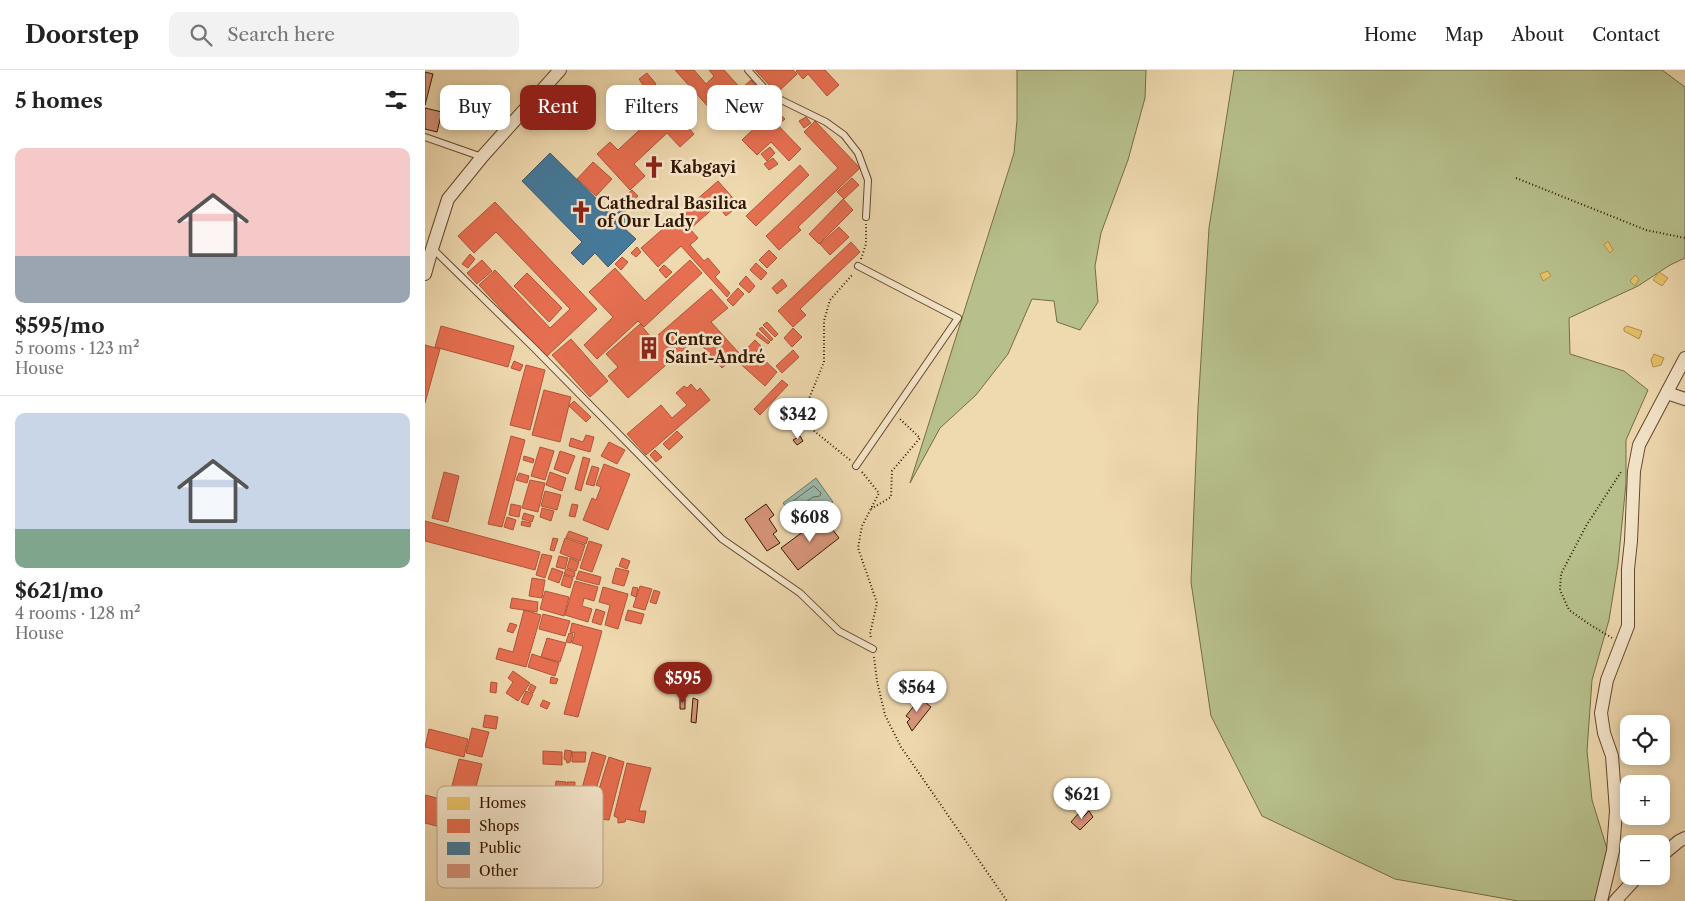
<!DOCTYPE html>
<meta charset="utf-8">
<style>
:root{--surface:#fff;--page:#f2f2f2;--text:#222;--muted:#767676;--line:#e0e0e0;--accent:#8f2418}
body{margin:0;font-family:"Libre Caslon Text",serif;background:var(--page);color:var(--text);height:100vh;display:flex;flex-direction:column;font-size:19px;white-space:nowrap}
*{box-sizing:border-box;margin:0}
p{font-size:16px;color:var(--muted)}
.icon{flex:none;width:28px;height:28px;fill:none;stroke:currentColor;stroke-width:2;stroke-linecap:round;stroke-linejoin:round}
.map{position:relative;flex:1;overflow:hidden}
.drawer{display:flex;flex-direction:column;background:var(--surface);width:425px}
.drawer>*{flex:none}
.top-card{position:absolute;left:15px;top:15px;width:475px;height:45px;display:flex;gap:10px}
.fabs{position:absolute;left:1195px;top:645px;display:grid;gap:10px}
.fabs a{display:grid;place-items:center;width:50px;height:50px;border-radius:10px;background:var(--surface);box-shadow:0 2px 8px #0003;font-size:25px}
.price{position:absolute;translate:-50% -42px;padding:0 11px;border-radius:18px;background:#fff;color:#222;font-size:16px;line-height:32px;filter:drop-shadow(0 1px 2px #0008)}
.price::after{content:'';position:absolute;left:50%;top:30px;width:15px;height:11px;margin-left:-8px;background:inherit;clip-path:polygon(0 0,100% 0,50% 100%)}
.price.current{background:var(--accent);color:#fff}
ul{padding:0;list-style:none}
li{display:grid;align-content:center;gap:10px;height:265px;padding:0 15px}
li+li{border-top:1px solid var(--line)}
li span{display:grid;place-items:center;height:155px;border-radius:10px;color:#555}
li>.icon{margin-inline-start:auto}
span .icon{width:90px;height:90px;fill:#fffc;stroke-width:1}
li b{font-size:21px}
h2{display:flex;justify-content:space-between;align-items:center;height:60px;padding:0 15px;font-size:21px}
.chip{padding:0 18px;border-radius:10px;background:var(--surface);box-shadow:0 2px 8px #0003;font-size:18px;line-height:45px}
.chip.current{background:var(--accent);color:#fff}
header{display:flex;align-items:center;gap:30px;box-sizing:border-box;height:70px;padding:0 25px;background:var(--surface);border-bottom:1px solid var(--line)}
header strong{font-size:24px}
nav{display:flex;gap:28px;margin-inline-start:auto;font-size:18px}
.search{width:350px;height:45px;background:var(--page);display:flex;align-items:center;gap:12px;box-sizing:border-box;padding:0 18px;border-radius:10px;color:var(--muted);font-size:19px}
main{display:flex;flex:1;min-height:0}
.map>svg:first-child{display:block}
</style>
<header>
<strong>Doorstep</strong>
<div class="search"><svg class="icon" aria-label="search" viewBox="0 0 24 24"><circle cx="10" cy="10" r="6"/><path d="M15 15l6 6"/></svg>Search here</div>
<nav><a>Home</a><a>Map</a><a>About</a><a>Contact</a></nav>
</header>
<main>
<section class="drawer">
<h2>5 homes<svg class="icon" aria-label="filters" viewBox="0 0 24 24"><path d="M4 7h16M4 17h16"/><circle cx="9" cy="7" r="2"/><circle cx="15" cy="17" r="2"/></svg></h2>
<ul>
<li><span style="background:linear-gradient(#f6c9c9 70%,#9aa5b1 0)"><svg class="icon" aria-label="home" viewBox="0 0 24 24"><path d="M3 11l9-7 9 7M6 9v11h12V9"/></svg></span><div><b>$595/mo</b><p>5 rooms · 123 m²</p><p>House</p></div></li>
<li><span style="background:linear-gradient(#c9d6e8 75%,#7fa58c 0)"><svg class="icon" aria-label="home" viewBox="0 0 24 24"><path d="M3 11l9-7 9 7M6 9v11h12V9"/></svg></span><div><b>$621/mo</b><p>4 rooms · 128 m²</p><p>House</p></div></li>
</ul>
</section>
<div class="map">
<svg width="1260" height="831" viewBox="0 0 1260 831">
<rect width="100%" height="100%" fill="#efd9af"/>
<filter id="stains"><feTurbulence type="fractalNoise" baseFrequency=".004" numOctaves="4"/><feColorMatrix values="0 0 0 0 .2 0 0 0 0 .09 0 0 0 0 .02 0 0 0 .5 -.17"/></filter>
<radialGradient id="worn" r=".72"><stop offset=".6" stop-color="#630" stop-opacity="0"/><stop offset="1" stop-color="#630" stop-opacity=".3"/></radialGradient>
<!-- green -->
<path fill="#b7c08c" stroke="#766c46" d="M592,0H721L720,28L703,90L676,163L670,196L673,232L655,260L632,252L629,231L607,229L583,284L551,325L515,358L485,413L589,83L592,50Z
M809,0H1237L1260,17V188L1245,195L1213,216L1144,248L1145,284L1199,301L1223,320L1201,370V413L1193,494L1184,550L1167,610L1162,681L1167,730L1183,782L1177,831H1093L970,809L837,746L786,646L766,512L773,338L784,158Z"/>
<!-- water -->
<path fill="#9abaad" stroke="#717968" d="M391,408L408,432L398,439L391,431L369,448L358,433Z"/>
<!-- homes -->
<path fill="#e9c46a" stroke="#b3904a" d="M1183,171L1188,180L1185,183L1179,175Z
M1123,201L1126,206L1118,211L1115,204Z
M1234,202L1243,208L1237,216L1228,210Z
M1210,205L1214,209L1210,216L1205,211Z
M1202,256L1217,261L1214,269L1199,261V258Z
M1229,284L1239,288L1236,295L1228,297L1226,290Z"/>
<!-- shops -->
<path fill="#e76f51" stroke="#b15539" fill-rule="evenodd" d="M250,0H269L281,14L289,6L284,0H299L320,23L313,29L317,32L296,51ZM298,17L304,24L297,31L290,24Z
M330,0H368L372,4L352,23Z
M372,0H400L414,15L402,26L383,4L378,9L371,1Z
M222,3L231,14L222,21L214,9Z
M326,10L354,40L346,47L318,17Z
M236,28L269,64L255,77L242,63L209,94L220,106L205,120L172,84L185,72L193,80L225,50L219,44Z
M353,42L360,49L354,54L348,48Z
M343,45L376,79L364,91L346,72L332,85L317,70Z
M381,47L386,53L379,58L374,51Z
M390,51L435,98L373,157L376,160L354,180L341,166L413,98L379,62Z
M345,77L350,83L342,91L336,84Z
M348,88L353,94L344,100L339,94Z
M168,92L187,109L171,126L152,109Z
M375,95L384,105L331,156L321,146Z
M427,108L434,115L419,129L412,122Z
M293,111L314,135L301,146L292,135L265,159L273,168L265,175L279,191L283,188L295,202L290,207L305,223L302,227L256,176L233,197L216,178Z
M207,120L213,126L200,138L194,132Z
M418,129L428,140L394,174L384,164Z
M70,132L172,239L121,287L54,215L70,200L125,258L145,239L71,162L49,183L33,166Z
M414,157L424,167L405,185L395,174Z
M426,172L435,182L375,239L381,245L368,257L353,241Z
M212,177L216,182L211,187L206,183Z
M344,180L352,188L342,198L334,190Z
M45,184L50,189L43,198L37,194Z
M197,187L203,192L196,200L190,194Z
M57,190L67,201L52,214L42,203Z
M265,190L277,203L219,257L213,251L172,289L159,275L188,247L164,222L190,198L220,231Z
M331,193L342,203L336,210L325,200Z
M239,195L247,202L241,208L234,200Z
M102,203L137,238L124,252L89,216Z
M321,206L330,216L324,223L314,214Z
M357,209L362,216L352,224L347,218Z
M313,218L319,224L308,236L302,230Z
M286,219L303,238L286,252L314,283L297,298L271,269L203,328L183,306L193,297L181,284L215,254L225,266L222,268L225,272Z
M342,252L353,264L350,267L338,255Z
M16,256L89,276L83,297L10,277Z
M337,257L348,269L346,271L334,259Z
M368,258L377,267L367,277L359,268Z
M333,262L345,272L343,274L331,265Z
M146,269L183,311L165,327L127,285Z
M330,270L336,276L331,282L352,302L340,316L311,290Z
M0,275L15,279L0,333Z
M368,280L374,287L357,303L351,296Z
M89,291L98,295L95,301L86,298Z
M101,295L120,300L105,360L85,355Z
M357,310L363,315L335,345L329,339Z
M266,314L272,321L275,318L285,330L221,385L202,364L236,335L247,348L262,335L251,323L259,316L262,318Z
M119,320L146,327L135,372L107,365Z
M149,331L166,347L161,352L144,336Z
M252,361L258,367L244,380L238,374Z
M161,365L169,367L165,382L144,376L146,368L158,372Z
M86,366L100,370L77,457L63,454Z
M184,372L200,380L192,394L176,386Z
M115,377L129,381L120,410L106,406Z
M230,380L237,387L231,392L225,385Z
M135,381L150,386L143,404L129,399Z
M99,386L109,389L108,393L98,390Z
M158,387L165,389L156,421L150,419Z
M179,394L205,404L183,460L158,450L167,428L171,430L176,417L171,415Z
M167,396L174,398L169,416L161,414Z
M19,402L34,406L23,452L7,448Z
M125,402L141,408L137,421L121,415Z
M94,403L104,406L102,413L91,410Z
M105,410L120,413L113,442L97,438Z
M120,421L136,425L132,440L116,436Z
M86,434L96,436L94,447L84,445Z
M147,434L153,435L150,447L144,446Z
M117,438L129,441L126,451L115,447Z
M99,443L109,446L107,452L97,449Z
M82,447L91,450L88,460L79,457Z
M0,451L115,482L110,500L0,471Z
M97,451L106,453L105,457L96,455Z
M144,461L163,468L161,474L141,467Z
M128,468L133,469L129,481L125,480Z
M140,468L160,475L155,491L135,483Z
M164,471L177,475L167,502L155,498Z
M117,484L127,486L120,508L111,505Z
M134,486L143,488L140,499L131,497Z
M145,488L154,492L151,501L142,498Z
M197,488L205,491L202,499L194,496Z
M127,498L138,502L134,513L123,509Z
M191,498L204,501L199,516L187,513Z
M141,499L150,502L149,507L139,504Z
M154,501L176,507L174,515L151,509Z
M139,505L148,508L145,518L136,515Z
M107,508L120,510L117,528L104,526Z
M150,511L173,517L169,531L159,528L157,536L167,539L163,552L140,545Z
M215,516L227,519L220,540L208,537Z
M178,517L203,524L193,559L180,555L185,535L174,532Z
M208,517L213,518L211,527L206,525Z
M229,520L235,522L231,534L225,532Z
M120,521L144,527L139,546L115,539Z
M87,528L113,532L112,542L85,538Z
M171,539L180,542L176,555L167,552Z
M99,540L116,545L101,597L71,589L74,578L88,582Z
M203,540L219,544L216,554L200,550Z
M118,544L145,551L140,566L114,559Z
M85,553L92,555L88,563L82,561Z
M147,553L177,561L153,647L139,644L158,576L147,573L150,563L145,562Z
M144,563L148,564L146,573L141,572Z
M122,568L141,573L135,592L116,587Z
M107,584L134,593L130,606L103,597Z
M88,601L105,613L93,631L81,623L88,612L83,608Z
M126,607L133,609L131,614L125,613Z
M66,612L72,613L71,623L65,622Z
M106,614L111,617L108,623L103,620Z
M101,621L108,624L103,635L96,632Z
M118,630L125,633L122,639L115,636Z
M60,645L73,647L71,659L58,657Z
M47,658L64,662L57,687L41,683Z
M4,659L43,669L39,687L0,677Z
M140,680L147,681L145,692L142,693L141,690L139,689Z
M118,681L137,682V695L118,694Z
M147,682H161L160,692H147Z
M167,682L181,686L163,746L150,744Z
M184,687L199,692L184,750L174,749L173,745H166Z
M34,689L57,694L39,763L0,753V725L23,731Z
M202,693L226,698L214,741H221L219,753L201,749L200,752L193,753V748L189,746Z
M131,711L141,712L140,723L134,730H128L124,726L127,723L130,726L133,725L130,721Z
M142,712H150L149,732H142Z"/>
<!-- public -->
<path fill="#457b9d" stroke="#405d6e" d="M125,83L189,146L197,138L208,149L199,158L211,169L183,197L170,183L158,195L146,183L157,172L97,111Z"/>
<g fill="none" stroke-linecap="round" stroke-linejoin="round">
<!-- shore -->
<path stroke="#676956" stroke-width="1" d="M389,416L396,423L395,426L388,427L371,439H368L366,435V433Z"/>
</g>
<!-- building -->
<path fill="#d8957b" stroke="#341800" d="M0,2L8,4L0,35Z
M0,38L17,42L12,62L0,59Z
M375,366L378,371L372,375L368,370Z
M341,434L349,445L344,449L352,461L348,464L355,473L342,481L320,449Z
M398,447L414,468L373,500L356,478Z
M268,628L273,630L271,653L266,652Z
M495,628L506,637L487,661L482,652L485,649L481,646Z
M255,629H260V639H255Z
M664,741L668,747L655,760L646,752L653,744L657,748Z"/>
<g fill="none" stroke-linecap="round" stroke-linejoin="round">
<defs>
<path id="lane" d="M323,0L341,20L352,28L401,52L419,65L433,83L443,110L441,147
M0,67L57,87
M8,179L109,278L297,469L375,523L414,561L448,579
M431,396L533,248L433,196"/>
<path id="street" d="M0,204L7,179L23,129L57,87L135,0
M1242,323L1260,329
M1236,786L1254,771L1260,768
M1176,831L1188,781L1191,741L1187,686L1179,663L1176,643L1182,610L1203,556V499L1206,471L1209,401L1214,375L1260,288
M1190,831L1213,806"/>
</defs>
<!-- lane casing -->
<use href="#lane" stroke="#63482c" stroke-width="8"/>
<!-- street casing -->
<use href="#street" stroke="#63482c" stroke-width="14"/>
<!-- path -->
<path stroke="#341800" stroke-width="2" stroke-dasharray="1 2.5" stroke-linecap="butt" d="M1091,108L1221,160L1260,168
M436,189L441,174V154
M425,390L383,356L379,341L399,292V251L405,230L428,204
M437,402L454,423L437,456L433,478L452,533L445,564L446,568
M446,439L466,427L467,401L495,368L475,349
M1187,568L1164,554L1144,540L1135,520L1136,504L1161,456L1196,402
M449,587L452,611L460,645L476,677L582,831"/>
<!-- lane -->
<use href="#lane" stroke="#f5e6cb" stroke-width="6"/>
<!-- street -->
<use href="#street" stroke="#f5e6cb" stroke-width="12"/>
</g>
<!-- icons -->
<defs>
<symbol id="church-bare" viewBox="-9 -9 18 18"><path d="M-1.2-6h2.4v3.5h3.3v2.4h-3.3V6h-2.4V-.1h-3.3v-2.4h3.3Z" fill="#8f2418" stroke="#f5e6cb" stroke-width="2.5" paint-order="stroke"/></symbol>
<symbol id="building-bare" viewBox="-9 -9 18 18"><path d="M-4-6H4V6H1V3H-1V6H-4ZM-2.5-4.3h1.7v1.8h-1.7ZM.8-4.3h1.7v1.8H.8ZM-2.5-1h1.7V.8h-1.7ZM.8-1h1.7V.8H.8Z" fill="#8f2418" stroke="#f5e6cb" stroke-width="2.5" paint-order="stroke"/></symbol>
</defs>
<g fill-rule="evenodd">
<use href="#church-bare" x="213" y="81" width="32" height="32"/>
<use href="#church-bare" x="140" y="126" width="32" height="32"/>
<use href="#building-bare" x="208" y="262" width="32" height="32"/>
</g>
<g text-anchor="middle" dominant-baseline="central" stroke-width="5" stroke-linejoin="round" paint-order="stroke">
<!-- poi labels -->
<g font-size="16" font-weight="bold" fill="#341800" stroke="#f5e6cb" text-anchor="start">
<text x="245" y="97">Kabgayi</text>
<text x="172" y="133">Cathedral Basilica<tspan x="172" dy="18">of Our Lady</tspan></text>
<text x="240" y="269">Centre<tspan x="240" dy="18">Saint-André</tspan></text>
</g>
</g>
<!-- legend -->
<rect x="12" y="716" width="166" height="102" rx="8" fill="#f5e6cb" stroke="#bba88e" stroke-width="1"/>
<rect x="22" y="727" width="23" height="13" fill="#e9c46a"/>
<rect x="22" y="749" width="23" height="14" fill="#e76f51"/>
<rect x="22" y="772" width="23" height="13" fill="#457b9d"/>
<rect x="22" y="794" width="23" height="14" fill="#d8957b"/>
<g font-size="14" fill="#341800">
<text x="54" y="738">Homes</text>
<text x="54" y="761">Shops</text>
<text x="54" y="783">Public</text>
<text x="54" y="806">Other</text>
</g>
<rect width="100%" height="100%" filter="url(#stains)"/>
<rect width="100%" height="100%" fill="url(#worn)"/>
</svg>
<div class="fabs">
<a><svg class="icon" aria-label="locate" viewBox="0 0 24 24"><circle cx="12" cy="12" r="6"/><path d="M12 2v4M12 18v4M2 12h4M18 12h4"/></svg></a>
<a>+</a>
<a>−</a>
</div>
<b class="price" style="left:373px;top:370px">$342</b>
<b class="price" style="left:385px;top:473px">$608</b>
<b class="price current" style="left:258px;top:634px">$595</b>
<b class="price" style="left:492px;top:643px">$564</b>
<b class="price" style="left:657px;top:750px">$621</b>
<div class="top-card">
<a class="chip">Buy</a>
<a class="chip current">Rent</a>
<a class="chip">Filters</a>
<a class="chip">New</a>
</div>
</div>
</main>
